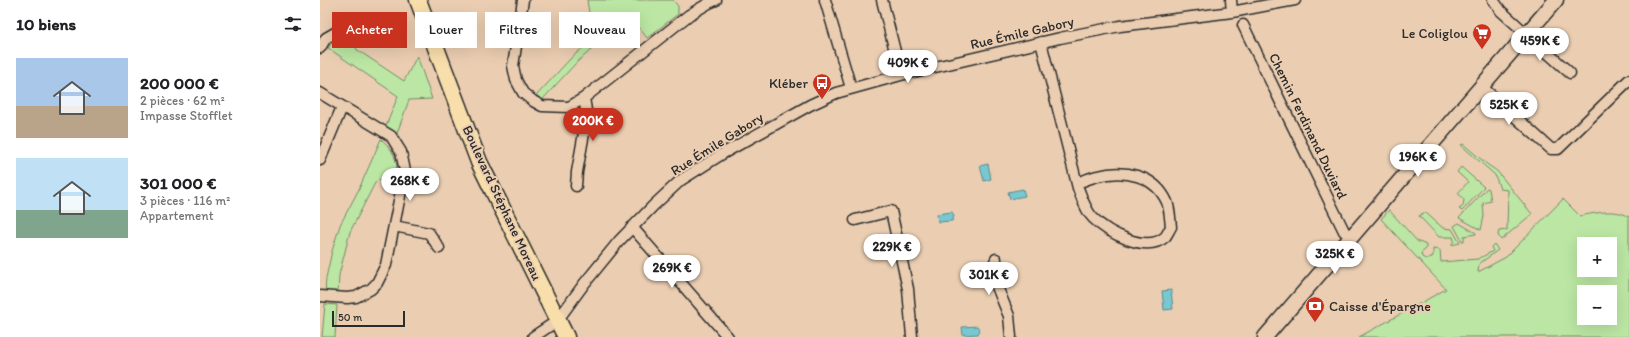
<!DOCTYPE html>
<html lang="fr">
<meta charset="utf-8">
<style>
:root{--surface:#fff;--page:#f2f2f2;--text:#202124;--muted:#757577;--accent:#c8321e}
body{margin:0;font-family:Itim,sans-serif;background:var(--page);color:var(--text);height:100vh;display:flex;flex-direction:column;font-size:15px;white-space:nowrap}
*{box-sizing:border-box;margin:0}
p{font-size:13px;color:var(--muted)}
.icon{flex:none;width:22px;height:22px;fill:none;stroke:currentColor;stroke-width:2;stroke-linecap:round;stroke-linejoin:round}
.map{position:relative;flex:1;overflow:hidden}
.sheet{display:flex;flex-direction:column;background:var(--surface);width:320px}
.sheet>*{flex:none}
.banner{position:absolute;left:12px;top:12px;width:380px;height:36px;display:flex;gap:8px}
.controls{position:absolute;left:1257px;top:237px;display:grid;gap:8px}
.controls a{display:grid;place-items:center;width:40px;height:40px;border-radius:0px;background:var(--surface);box-shadow:0 4px 16px #0002;font-size:20px}
.scale{position:absolute;left:12px;bottom:10px;width:73px;box-sizing:border-box;padding-left:4px;border:2px solid #2b2b2b;border-top:0;font-size:11px;line-height:14px;white-space:nowrap;color:#2b2b2b;-webkit-text-stroke:3px #ebceb2;paint-order:stroke}
.price{position:absolute;translate:-50% -34px;padding:0 9px;border-radius:14px;background:#fff;color:#222;font-size:13px;line-height:26px;filter:drop-shadow(0 1px 2px #0008)}
.price::after{content:'';position:absolute;left:50%;top:24px;width:12px;height:9px;margin-left:-6px;background:inherit;clip-path:polygon(0 0,100% 0,50% 100%)}
.price.on{background:var(--accent);color:#fff}
ul{padding:0;list-style:none}
li{display:flex;align-items:center;gap:12px;height:100px;padding:0 16px}
li span{display:grid;place-items:center;flex:none;width:112px;height:80px;border-radius:0px;color:#555}
li>.icon{margin-inline-start:auto}
span .icon{width:48px;height:48px;fill:#fffc;stroke-width:1}
li b{font-size:17px}
h2{display:flex;justify-content:space-between;align-items:center;height:48px;padding:0 16px;font-size:17px}
.pill{padding:0 14px;border-radius:0px;background:var(--surface);box-shadow:0 4px 16px #0002;font-size:14px;line-height:36px}
.pill.on{background:var(--accent);color:#fff}
main{display:flex;flex:1;min-height:0}
.map>svg:first-child{display:block}
</style>
<main>
<section class="sheet">
<h2>10 biens<svg class="icon" aria-label="filters" viewBox="0 0 24 24"><path d="M4 7h16M4 17h16"/><circle cx="9" cy="7" r="2"/><circle cx="15" cy="17" r="2"/></svg></h2>
<ul>
<li><span style="background:linear-gradient(#a9c7e8 60%,#b9a48a 0)"><svg class="icon" aria-label="home" viewBox="0 0 24 24"><path d="M3 11l9-7 9 7M6 9v11h12V9"/></svg></span><div><b>200 000 €</b><p>2 pièces · 62 m²</p><p>Impasse Stofflet</p></div></li>
<li><span style="background:linear-gradient(#bfe0f5 65%,#7fa58c 0)"><svg class="icon" aria-label="home" viewBox="0 0 24 24"><path d="M3 11l9-7 9 7M6 9v11h12V9"/></svg></span><div><b>301 000 €</b><p>3 pièces · 116 m²</p><p>Appartement</p></div></li>
</ul>
</section>
<div class="map">
<svg width="1309" height="337" viewBox="0 0 1309 337">
<rect width="100%" height="100%" fill="#ebceb2"/>
<filter id="ink" filterUnits="userSpaceOnUse"><feTurbulence type="fractalNoise" baseFrequency=".025" numOctaves="2"/><feDisplacementMap in="SourceGraphic" scale="8" xChannelSelector="R" yChannelSelector="G"/><feConvolveMatrix kernelMatrix="1 2 1 2 8 2 1 2 1" color-interpolation-filters="sRGB"/></filter>
<g filter="url(#ink)">
<!-- green -->
<path fill="#bbe6a3" stroke="#738867" fill-rule="evenodd" d="M267,0H353L358,6V14L327,38L310,16L256,63L222,100L215,97L251,58L273,39Z
M19,35L37,46L36,49L84,81L97,56L112,99L89,100L76,136L66,126L78,96L8,48Z
M61,139C77,153 79,165 75,185L58,180L55,183L30,232L19,275L18,294L5,293L6,278L12,251L20,225L39,189Z
M1143,144L1168,165L1177,171L1212,214L1181,240L1178,235L1179,231L1187,230L1188,190L1180,189L1175,175L1141,145Z
M1141,167L1164,187L1142,211L1139,209L1143,206L1144,200L1138,193L1148,182L1137,172Z
M1167,188L1169,189L1171,201L1163,203L1164,216L1161,230L1139,218Z
M1243,199L1260,216C1274,213 1297,208 1309,217V337H1039L1126,289L1061,219L1069,210L1097,241L1106,245V249L1101,253L1102,257C1107,260 1109,260 1113,256V249L1120,250L1121,262L1158,259L1173,251L1171,247L1174,244L1178,250L1159,264L1158,272L1186,257ZM1264,244H1290V270H1264ZM1264,292H1290V318H1264Z
M1103,213H1106L1123,228L1132,229L1140,243L1131,245L1134,241L1133,237H1119L1099,216Z
M1139,223L1156,233V234L1144,236V241H1142L1134,226Z
M5,304L17,305L15,337H2Z"/>
<!-- water -->
<path fill="#77c8d1" stroke="#59898f" d="M668,164L671,179L664,181L660,166Z
M703,189L705,196L690,199L688,192Z
M632,212L634,216L632,221L618,222L617,214Z
M851,290L853,309L844,310L842,291Z
M657,326L660,330L658,334L643,335L642,327Z"/>
<g fill="none" stroke-linecap="round" stroke-linejoin="round">
<defs>
<path id="minor" d="M203,0L193,66L196,80L203,93L213,101L222,106L249,107L264,98L369,15L389,3L396,0
M505,0L531,88
M562,0L581,75
M911,0L912,12
M1173,0L1181,11L1250,73
M923,25L1024,231L1030,237
M721,42L758,188C762,198 765,210 773,218C787,232 826,254 845,237C847,235 849,230 851,227C850,219 850,210 847,202C835,175 804,169 778,176C771,177 764,181 757,183
M0,48L6,38L32,23
M1161,86L1231,149H1238L1309,80
M0,93L71,136L81,152L85,171L66,265L57,283L51,289L36,297L27,298L0,296
M0,160L22,107
M256,186L257,172L267,116L264,98
M535,220L571,211L588,289L592,337
M74,226L109,233L119,248
M312,227L408,337
M676,259L671,272L689,316L691,337
M213,337L237,321L264,284L299,241L334,205L361,180L402,154L490,105L516,93L581,75L740,38L800,26L912,12L975,0"/>
<path id="secondary" d="M945,337L1236,0"/>
<path id="primary" d="M98,0L159,162L246,337"/>
</defs>
<!-- minor casing -->
<use href="#minor" stroke="#2b2b2b" stroke-width="13"/>
<!-- secondary casing -->
<use href="#secondary" stroke="#2b2b2b" stroke-width="17"/>
<!-- primary casing -->
<use href="#primary" stroke="#2b2b2b" stroke-width="19"/>
<!-- minor -->
<use href="#minor" stroke="#ebceb2" stroke-width="10"/>
<!-- secondary -->
<use href="#secondary" stroke="#ebceb2" stroke-width="14"/>
<!-- primary -->
<use href="#primary" stroke="#f8deab" stroke-width="16"/>
</g>
</g>
<!-- icons -->
<defs>
<symbol id="supermarket-pin" viewBox="-11 -11 22 30"><path d="M0 17L-7.5 6A9.5 9.5 0 1 1 7.5 6Z" fill="#c8321e" stroke="#ebceb2"/><path d="M-6-5.5h2.5l.6 2H6L4.5 2H-2.5L-4.4-4H-6ZM-1.5 3.2a1.3 1.3 0 1 0 .1 0ZM3 3.2a1.3 1.3 0 1 0 .1 0Z" fill="#fff"/></symbol>
<symbol id="bus-pin" viewBox="-11 -11 22 30"><path d="M0 17L-7.5 6A9.5 9.5 0 1 1 7.5 6Z" fill="#c8321e" stroke="#ebceb2"/><path d="M-5-6H5V4H4V6H2V4H-2V6H-4V4H-5ZM-3.5-4V0h7V-4ZM-3.5 1.2v1.5H-2V1.2ZM2 1.2v1.5H3.5V1.2Z" fill="#fff"/></symbol>
<symbol id="bank-pin" viewBox="-11 -11 22 30"><path d="M0 17L-7.5 6A9.5 9.5 0 1 1 7.5 6Z" fill="#c8321e" stroke="#ebceb2"/><path d="M-6-4H6V4H-6ZM0-2.3a2.3 2.3 0 1 0 0 4.6a2.3 2.3 0 1 0 0-4.6Z" fill="#fff"/></symbol>
</defs>
<g fill-rule="evenodd">
<use href="#supermarket-pin" x="1151" y="22" width="22" height="30"/>
<use href="#bus-pin" x="491" y="72" width="22" height="30"/>
<use href="#bank-pin" x="984" y="295" width="22" height="30"/>
</g>
<g text-anchor="middle" dominant-baseline="central" stroke-width="4" stroke-linejoin="round" paint-order="stroke">
<!-- street labels -->
<g font-size="14" fill="#2b2b2b" stroke="#ebceb2">
<text transform="translate(702 33) rotate(-13)">Rue Émile Gabory</text>
<text transform="translate(988 126) rotate(64)">Chemin Ferdinand Duviard</text>
<text transform="translate(397 144) rotate(-32)">Rue Émile Gabory</text>
<text transform="translate(182 203) rotate(65)">Boulevard Stéphane Moreau</text>
</g>
<!-- poi labels -->
<g font-size="14" fill="#2b2b2b" stroke="#ebceb2" text-anchor="end">
<text x="1148" y="33">Le Coliglou</text>
<text x="488" y="83">Kléber</text>
<text x="1009" y="306" text-anchor="start">Caisse d'Épargne</text>
</g>
</g>
</svg>
<div class="controls">
<a>+</a>
<a>−</a>
</div>
<div class="scale">50 m</div>
<b class="price" style="left:1220px;top:62px">459K €</b>
<b class="price" style="left:588px;top:84px">409K €</b>
<b class="price" style="left:1189px;top:126px">525K €</b>
<b class="price on" style="left:273px;top:142px">200K €</b>
<b class="price" style="left:1098px;top:178px">196K €</b>
<b class="price" style="left:90px;top:202px">268K €</b>
<b class="price" style="left:572px;top:268px">229K €</b>
<b class="price" style="left:1015px;top:275px">325K €</b>
<b class="price" style="left:352px;top:289px">269K €</b>
<b class="price" style="left:669px;top:296px">301K €</b>
<div class="banner">
<a class="pill on">Acheter</a>
<a class="pill">Louer</a>
<a class="pill">Filtres</a>
<a class="pill">Nouveau</a>
</div>
</div>
</main>
